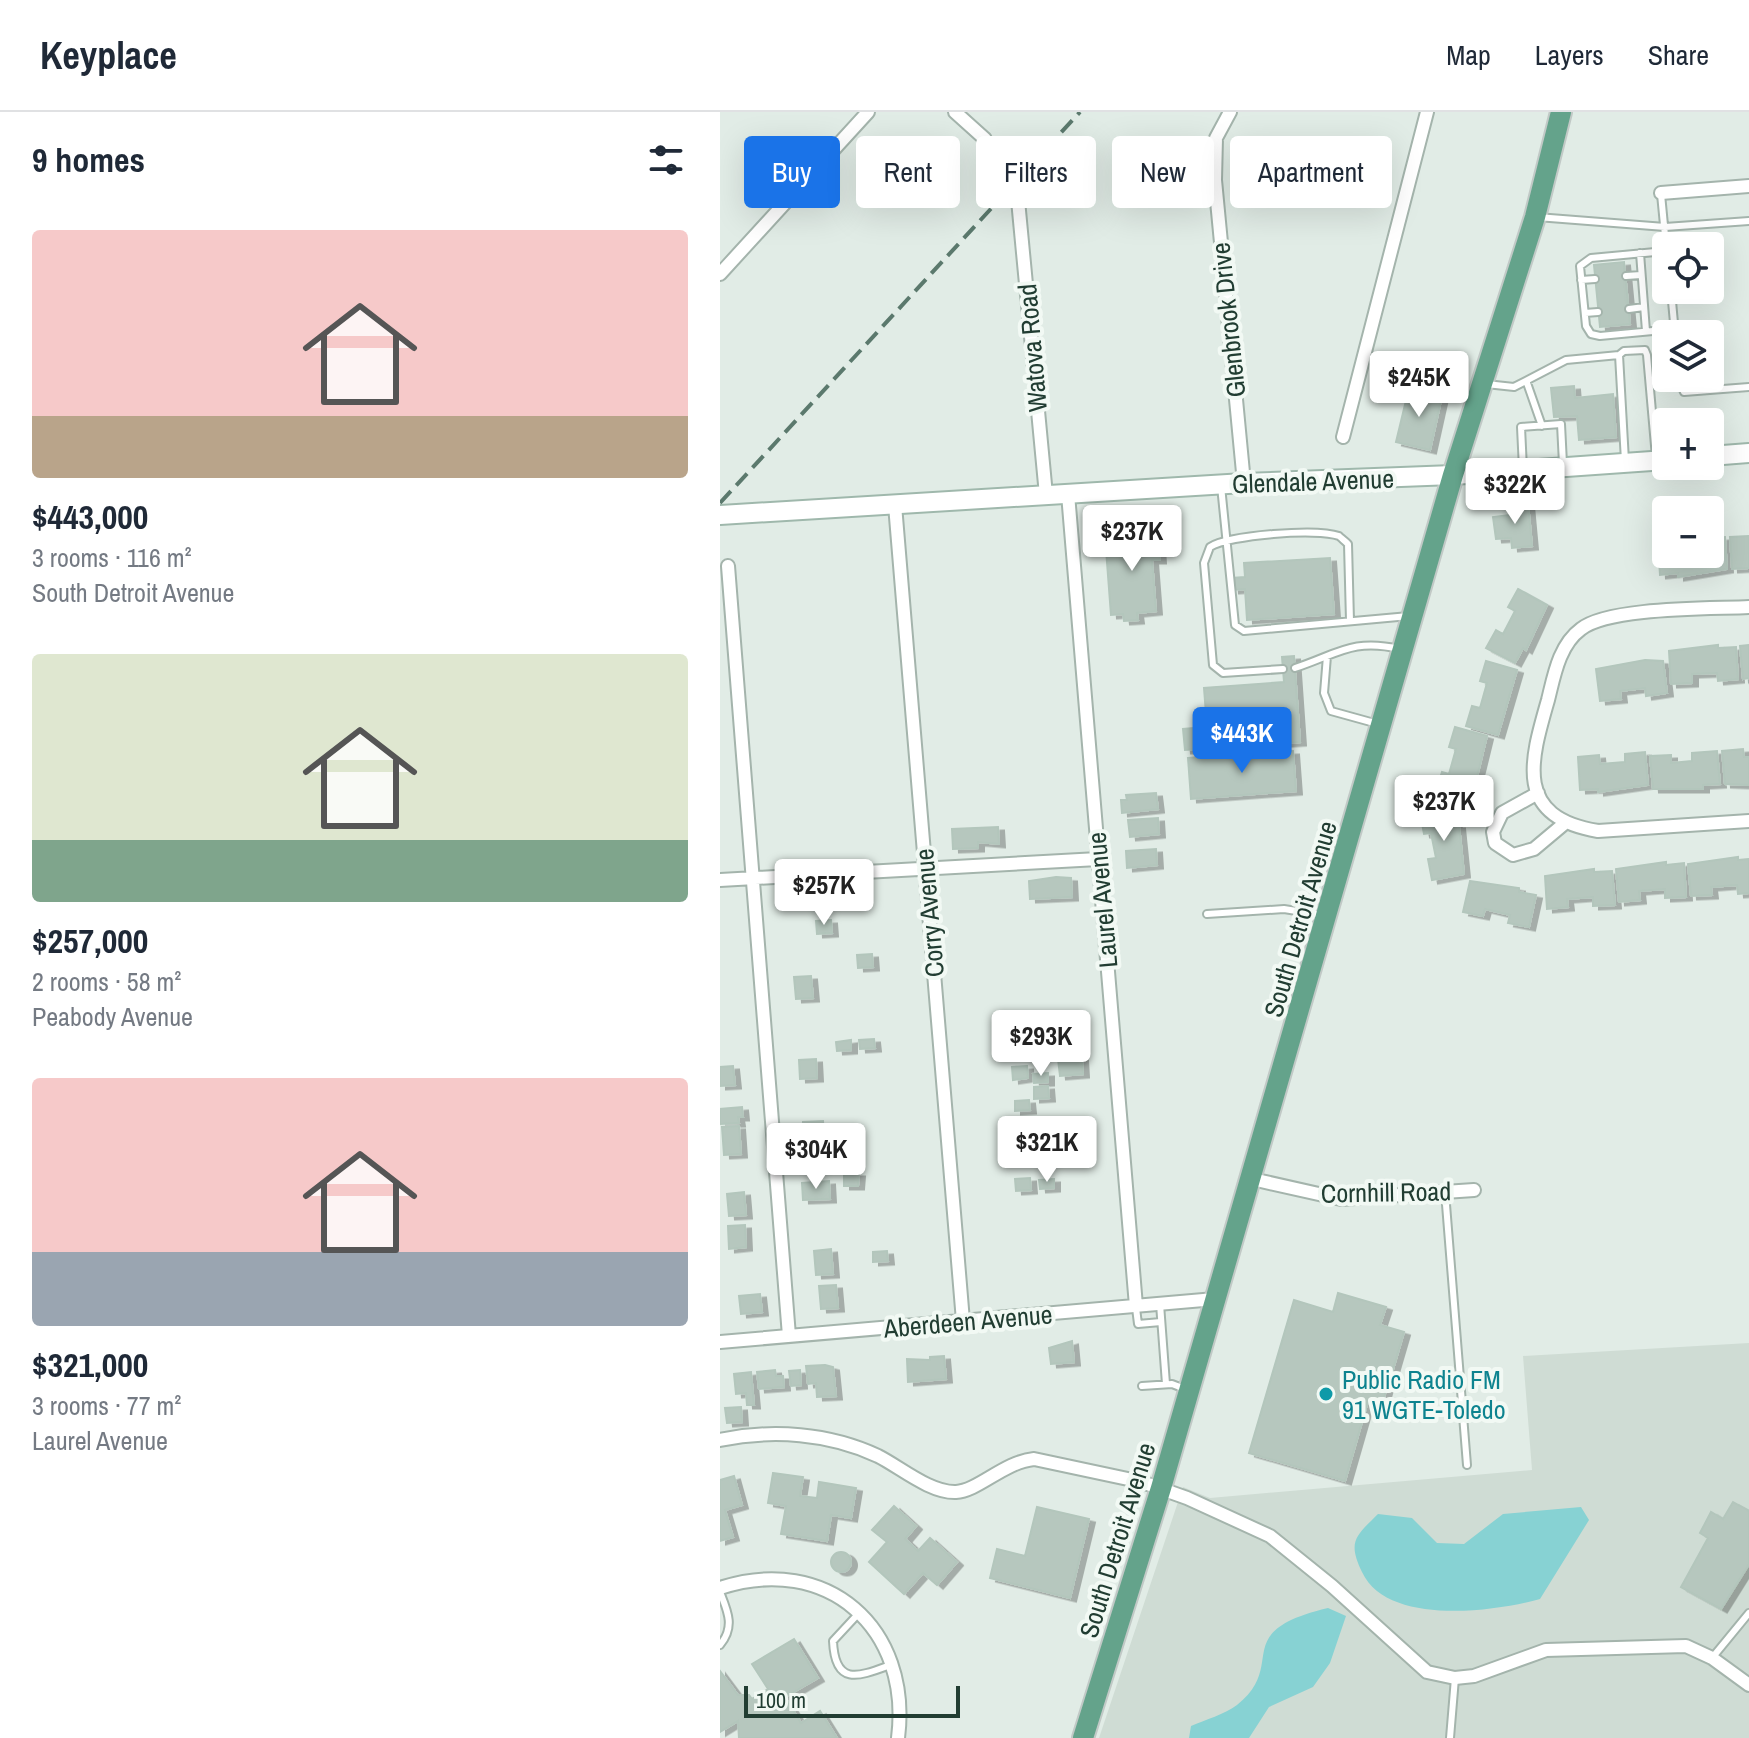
<!DOCTYPE html>
<meta charset="utf-8">
<style>
:root{--surface:#fff;--page:#f2f2f3;--text:#1f2937;--muted:#747a83;--line:#e0e1e3;--accent:#1a73e8}
body{margin:0;font-family:"Archivo Narrow",sans-serif;background:var(--page);color:var(--text);height:100vh;display:flex;flex-direction:column;font-size:30px;white-space:nowrap}
*{box-sizing:border-box;margin:0}
p{font-size:26px;color:var(--muted)}
.icon{flex:none;width:44px;height:44px;fill:none;stroke:currentColor;stroke-width:2;stroke-linecap:round;stroke-linejoin:round}
.map{position:relative;flex:1;overflow:hidden}
.panel{display:flex;flex-direction:column;background:var(--surface);width:720px}
.panel>*{flex:none}
.hud{position:absolute;left:24px;top:24px;width:760px;height:72px;display:flex;gap:16px}
.tools{position:absolute;left:932px;top:120px;display:grid;gap:16px}
.tools a{display:grid;place-items:center;width:72px;height:72px;border-radius:8px;background:var(--surface);box-shadow:0 8px 32px #0002;font-size:40px}
.scale{position:absolute;left:24px;bottom:20px;width:216px;box-sizing:border-box;padding-left:8px;border:4px solid #213d32;border-top:0;font-size:22px;line-height:28px;white-space:nowrap;color:#213d32;-webkit-text-stroke:6px #f2f9f4;paint-order:stroke}
.price{position:absolute;translate:-50% -68px;padding:0 18px;border-radius:8px;background:#fff;color:#222;font-size:26px;line-height:52px;filter:drop-shadow(0 2px 4px #0008)}
.price::after{content:'';position:absolute;left:50%;top:48px;width:24px;height:18px;margin-left:-12px;background:inherit;clip-path:polygon(0 0,100% 0,50% 100%)}
.price.on{background:var(--accent);color:#fff}
ul{padding:0;list-style:none}
li{display:grid;align-content:center;gap:16px;height:424px;padding:0 32px}
li span{display:grid;place-items:center;height:248px;border-radius:8px;color:#555}
li>.icon{margin-inline-start:auto}
span .icon{width:144px;height:144px;fill:#fffc;stroke-width:1}
li b{font-size:34px}
h2{display:flex;justify-content:space-between;align-items:center;height:96px;padding:0 32px;font-size:34px}
.tag{padding:0 28px;border-radius:8px;background:var(--surface);box-shadow:0 8px 32px #0002;font-size:28px;line-height:72px}
.tag.on{background:var(--accent);color:#fff}
header{display:flex;align-items:center;gap:48px;box-sizing:border-box;height:112px;padding:0 40px;background:var(--surface);border-bottom:2px solid var(--line)}
header strong{font-size:38px}
nav{display:flex;gap:44px;margin-inline-start:auto;font-size:28px}
main{display:flex;flex:1;min-height:0}
.map>svg:first-child{display:block}
</style>
<header>
<strong>Keyplace</strong>
<nav><a>Map</a><a>Layers</a><a>Share</a></nav>
</header>
<main>
<section class="panel">
<h2>9 homes<svg class="icon" aria-label="filters" viewBox="0 0 24 24"><path d="M4 7h16M4 17h16"/><circle cx="9" cy="7" r="2"/><circle cx="15" cy="17" r="2"/></svg></h2>
<ul>
<li><span style="background:linear-gradient(#f6c9c9 75%,#b9a48a 0)"><svg class="icon" aria-label="home" viewBox="0 0 24 24"><path d="M3 11l9-7 9 7M6 9v11h12V9"/></svg></span><div><b>$443,000</b><p>3 rooms · 116 m²</p><p>South Detroit Avenue</p></div></li>
<li><span style="background:linear-gradient(#dfe7d0 75%,#7fa58c 0)"><svg class="icon" aria-label="home" viewBox="0 0 24 24"><path d="M3 11l9-7 9 7M6 9v11h12V9"/></svg></span><div><b>$257,000</b><p>2 rooms · 58 m²</p><p>Peabody Avenue</p></div></li>
<li><span style="background:linear-gradient(#f6c9c9 70%,#9aa5b1 0)"><svg class="icon" aria-label="home" viewBox="0 0 24 24"><path d="M3 11l9-7 9 7M6 9v11h12V9"/></svg></span><div><b>$321,000</b><p>3 rooms · 77 m²</p><p>Laurel Avenue</p></div></li>
</ul>
</section>
<div class="map">
<svg width="1029" height="1626" viewBox="0 0 1029 1626">
<defs>
<filter id="shadow"><feDropShadow dx="6" dy="3.5" stdDeviation="0" flood-color="#0004"/></filter>
</defs>
<rect width="100%" height="100%" fill="#e1ece6"/>
<!-- built -->
<path fill="#cfdcd4" d="M1029,1231V1626H379L463,1375L490,1386L812,1358L803,1244Z"/>
<!-- water -->
<path fill="#87d2d3" d="M861,1395L869,1408L820,1487C774,1500 667,1514 642,1460C627,1429 636,1424 658,1402L692,1406L717,1431L744,1432L783,1402Z
M608,1496L626,1504L610,1551L593,1575L549,1595L529,1626H469L471,1614C485,1608 505,1602 517,1593C569,1552 507,1520 608,1496Z"/>
<!-- building -->
<path fill="#b6c7be" stroke="#b3c6bc" stroke-width="2" filter="url(#shadow)" d="M904,150L910,212L880,215L874,153Z
M854,274L855,286L893,282L896,325L859,328L857,304L834,305L831,276Z
M689,276L722,284L710,338L676,330Z
M808,391L812,434L792,436L791,426L776,427L773,405L790,403L788,393Z
M438,420L440,448H432L436,499L417,501L418,508L404,509L403,502L391,503L385,424Z
M1029,424V456L1012,457L1010,425Z
M1005,425L1007,457L958,465V461L940,463L938,430L946,429V442H990V426Z
M610,446L614,502L527,508L525,477L513,478L512,466L525,465L524,451Z
M798,477L827,493L806,538L803,536L795,551L766,536L776,518L783,522L795,499L788,495Z
M998,533V536L1016,535L1018,567L998,569L997,561L972,562V571L951,572L949,539Z
M1029,533V566L1023,567L1020,534Z
M574,544L580,630L465,638L463,617L487,615L484,576L564,570L562,545Z
M925,548L943,549L947,581L926,584L925,576L900,579L901,587L880,589L876,557Z
M766,549L797,558L778,623L746,614L752,594L760,596L767,571L760,569Z
M735,615L767,624L755,673L752,672L747,688L716,679L722,660L729,662L736,637L729,635Z
M1023,637L1024,645H1029V673L1005,672L1002,639Z
M573,639L576,679L471,687L468,646Z
M997,639L1000,672L983,673V677H933L930,644L951,643V651L972,649V641Z
M925,640L928,673L878,680V677L860,678L858,645L879,643L880,652L905,650V642Z
M436,681L438,697L402,701L401,688H407L406,683Z
M733,696L736,713H739L744,762L712,768L708,747L716,746L711,721L704,722L700,701Z
M438,706L439,722L410,725L408,708Z
M278,715L279,732L258,730V736L233,737L232,717Z
M436,737L437,753L407,756L406,739Z
M1018,745V748L1029,747V781L1018,782L1017,773L991,775L992,783L971,784L968,752Z
M946,750V753L964,751L966,785L945,786V777L919,779L920,788L899,790L896,757Z
M874,757V760L892,759L895,793L873,794V785L847,787L848,795L827,797L825,764Z
M336,765L351,766L352,785L310,787L309,769Z
M750,769L799,776V780L816,783L809,815L788,811L790,803L765,797L763,804L743,800Z
M111,808L112,821L97,822L96,809Z
M152,842L153,855L138,856L137,843Z
M91,864L93,886L76,887L74,865Z
M154,927L155,936L140,937L139,928Z
M131,928V938L117,939L116,930Z
M340,935V944L326,945L325,936Z
M362,945L363,962L340,964L338,947Z
M96,947L97,966L80,967L79,948Z
M13,954L15,973L0,974V955Z
M307,954L308,966L293,968L292,955Z
M328,961V970L314,971L313,962Z
M328,974L329,986L314,987V975Z
M309,988L310,998L295,999V989Z
M22,995L23,1005H18L19,1011L0,1012V997Z
M103,1009L105,1034H82L83,1010Z
M331,1009V1018L317,1019L316,1010Z
M19,1014L21,1042L4,1043L2,1015Z
M312,1025L313,1038L298,1039L297,1026Z
M333,1036L334,1049L320,1050L319,1037Z
M124,1061H139L138,1074H124Z
M310,1066L311,1078L296,1079L295,1067Z
M334,1067V1076L320,1077L319,1068Z
M109,1069L110,1087L83,1088L82,1071Z
M24,1080L26,1103L9,1104L7,1082Z
M25,1113L26,1135L9,1137L8,1114Z
M111,1137L113,1162L96,1163L94,1139Z
M167,1139L168,1149L153,1150V1140Z
M116,1173L118,1196L101,1197L99,1174Z
M618,1181L666,1195L660,1213L684,1220L672,1261L657,1256L653,1270L667,1275L662,1293L648,1289L625,1369L529,1341L574,1188L613,1200Z
M40,1182L42,1200L21,1202L19,1184Z
M352,1229L354,1250L331,1252L329,1236Z
M224,1244L226,1267L188,1270L187,1247L210,1248V1245Z
M105,1253L113,1255L116,1284L97,1285L96,1271L88,1272L86,1254Z
M55,1258L56,1264H63L64,1275L39,1277L37,1260Z
M80,1258L81,1273L71,1274L69,1259Z
M31,1260L34,1293H27L26,1281L16,1282L14,1262Z
M21,1295L22,1310L7,1311L5,1296Z
M53,1361L83,1365L80,1384L97,1386L99,1370L136,1376L131,1406L111,1403L107,1429L61,1422L66,1394L48,1391Z
M14,1364L22,1393L5,1398L13,1425L0,1429V1368Z
M1013,1390L1029,1399V1452L1001,1497L961,1475L988,1426L980,1421L991,1400L1003,1407Z
M174,1394L196,1414L185,1427L198,1439L210,1426L237,1450L217,1473L203,1461L184,1482L149,1450L167,1430L152,1418Z
M317,1395L369,1407L350,1486L270,1466L277,1437L305,1444Z
M111 1450a10 10 0 1 1 20 0a10 10 0 1 1-20 0Z
M74,1527L98,1566L65,1585L81,1611L100,1599L117,1626H19L18,1609L0,1620V1559L18,1583H29L32,1587L48,1577L32,1552Z"/>
<g fill="none" stroke-linecap="round" stroke-linejoin="round">
<defs>
<path id="service" d="M941,82L946,134
M817,105L945,115L1029,109
M946,139L871,146L860,154L866,214L871,222L880,224L954,217
M920,141L926,219
M906,164L921,163
M861,168L875,167
M951,178L955,222
M909,197L924,195
M865,201L878,200
M958,266L964,280L1029,275
M807,271L822,314
M766,272L794,275L846,248L899,243
M905,349L899,243L904,239L925,238L927,243L936,345
M803,357L801,315L841,312L843,352
M501,374L515,513L524,519L689,504
M607,544L604,581L611,599L658,612
M575,556C618,542 632,526 680,537
M563,557L503,561L493,553L484,451L490,435C509,423 597,416 619,424C620,425 627,431 628,432L630,509
M487,802L564,797L601,803
M725,1080L747,1353
M440,1192L446,1272
M416,1196L418,1212L441,1210
M422,1274L452,1272L465,1277
M0,1480C8,1500 15,1515 0,1533
M139,1501L113,1529C115,1576 140,1564 173,1552
M992,1546L1029,1501
M730,1626L735,1566"/>
<path id="minor" d="M235,0L265,27
M510,0L496,26L495,68L524,371
M941,81L1029,74
M298,88L326,383
M0,162L148,0
M623,325L707,0
M348,382L416,1194
M175,393L243,1209
M8,454L69,1224
M1029,495C990,497 889,495 861,517C839,533 834,564 828,588C810,650 794,705 878,719L1029,709
M818,681L782,701L773,720L775,731L793,743L814,737L845,711
M0,768L378,747
M532,1067L621,1087L754,1078
M0,1230L495,1187
M0,1328C52,1317 109,1321 158,1344C180,1355 210,1381 236,1380C258,1379 284,1350 314,1347L422,1370L467,1386L550,1424L612,1474L707,1560L735,1566L754,1564L826,1538L966,1534L992,1546L1029,1573
M0,1476C107,1441 192,1516 178,1626"/>
<path id="secondary" d="M990,344L1029,341
M0,403L524,371L733,363L946,348"/>
<path id="primary" d="M363,1626L441,1376L733,363L815,105L841,0"/>
</defs>
<!-- service casing -->
<use href="#service" stroke="#a4b4ac" stroke-width="10"/>
<!-- minor casing -->
<use href="#minor" stroke="#a4b4ac" stroke-width="16"/>
<!-- secondary casing -->
<use href="#secondary" stroke="#9fb8ac" stroke-width="22"/>
<!-- primary casing -->
<use href="#primary" stroke="#c1c9c6" stroke-width="24"/>
<!-- service -->
<use href="#service" stroke="#fff" stroke-width="6"/>
<!-- minor -->
<use href="#minor" stroke="#fff" stroke-width="12"/>
<!-- secondary -->
<use href="#secondary" stroke="#fff" stroke-width="18"/>
<!-- primary -->
<use href="#primary" stroke="#64a38b" stroke-width="20"/>
<!-- rail -->
<path stroke="#5b796d" stroke-width="4" stroke-dasharray="16 8" stroke-linecap="butt" d="M0,391L360,0"/>
</g>
<!-- markers -->
<circle fill="#0f9aa8" stroke="#f2f9f4" stroke-width="3" cx="606" cy="1282" r="8"/>
<g text-anchor="middle" dominant-baseline="central" stroke-width="8" stroke-linejoin="round" paint-order="stroke">
<!-- street labels -->
<g font-size="26" fill="#213d32" stroke="#f2f9f4">
<text transform="translate(508 208) rotate(-96)">Glenbrook Drive</text>
<text transform="translate(312 236) rotate(-95)">Watova Road</text>
<text transform="translate(593 369) rotate(-2)">Glendale Avenue</text>
<text transform="translate(382 788) rotate(-95)">Laurel Avenue</text>
<text transform="translate(209 801) rotate(-95)">Corry Avenue</text>
<text transform="translate(580 807) rotate(-74)">South Detroit Avenue</text>
<text transform="translate(666 1080) rotate(-1)">Cornhill Road</text>
<text transform="translate(248 1209) rotate(-5)">Aberdeen Avenue</text>
<text transform="translate(397 1428) rotate(-73)">South Detroit Avenue</text>
</g>
<!-- culture labels -->
<g font-size="26" fill="#0d838f" stroke="#f2f9f4" text-anchor="start">
<text x="622" y="1267">Public Radio FM<tspan x="622" dy="30">91 WGTE-Toledo</tspan></text>
</g>
</g>
</svg>
<div class="tools">
<a><svg class="icon" aria-label="locate" viewBox="0 0 24 24"><circle cx="12" cy="12" r="6"/><path d="M12 2v4M12 18v4M2 12h4M18 12h4"/></svg></a>
<a><svg class="icon" aria-label="layers" viewBox="0 0 24 24"><path d="M12 4l9 5-9 5-9-5zM3 14l9 5 9-5"/></svg></a>
<a>+</a>
<a>−</a>
</div>
<div class="scale">100 m</div>
<b class="price" style="left:699px;top:307px">$245K</b>
<b class="price" style="left:795px;top:414px">$322K</b>
<b class="price" style="left:412px;top:461px">$237K</b>
<b class="price on" style="left:522px;top:663px">$443K</b>
<b class="price" style="left:724px;top:731px">$237K</b>
<b class="price" style="left:104px;top:815px">$257K</b>
<b class="price" style="left:321px;top:966px">$293K</b>
<b class="price" style="left:327px;top:1072px">$321K</b>
<b class="price" style="left:96px;top:1079px">$304K</b>
<div class="hud">
<a class="tag on">Buy</a>
<a class="tag">Rent</a>
<a class="tag">Filters</a>
<a class="tag">New</a>
<a class="tag">Apartment</a>
</div>
</div>
</main>
